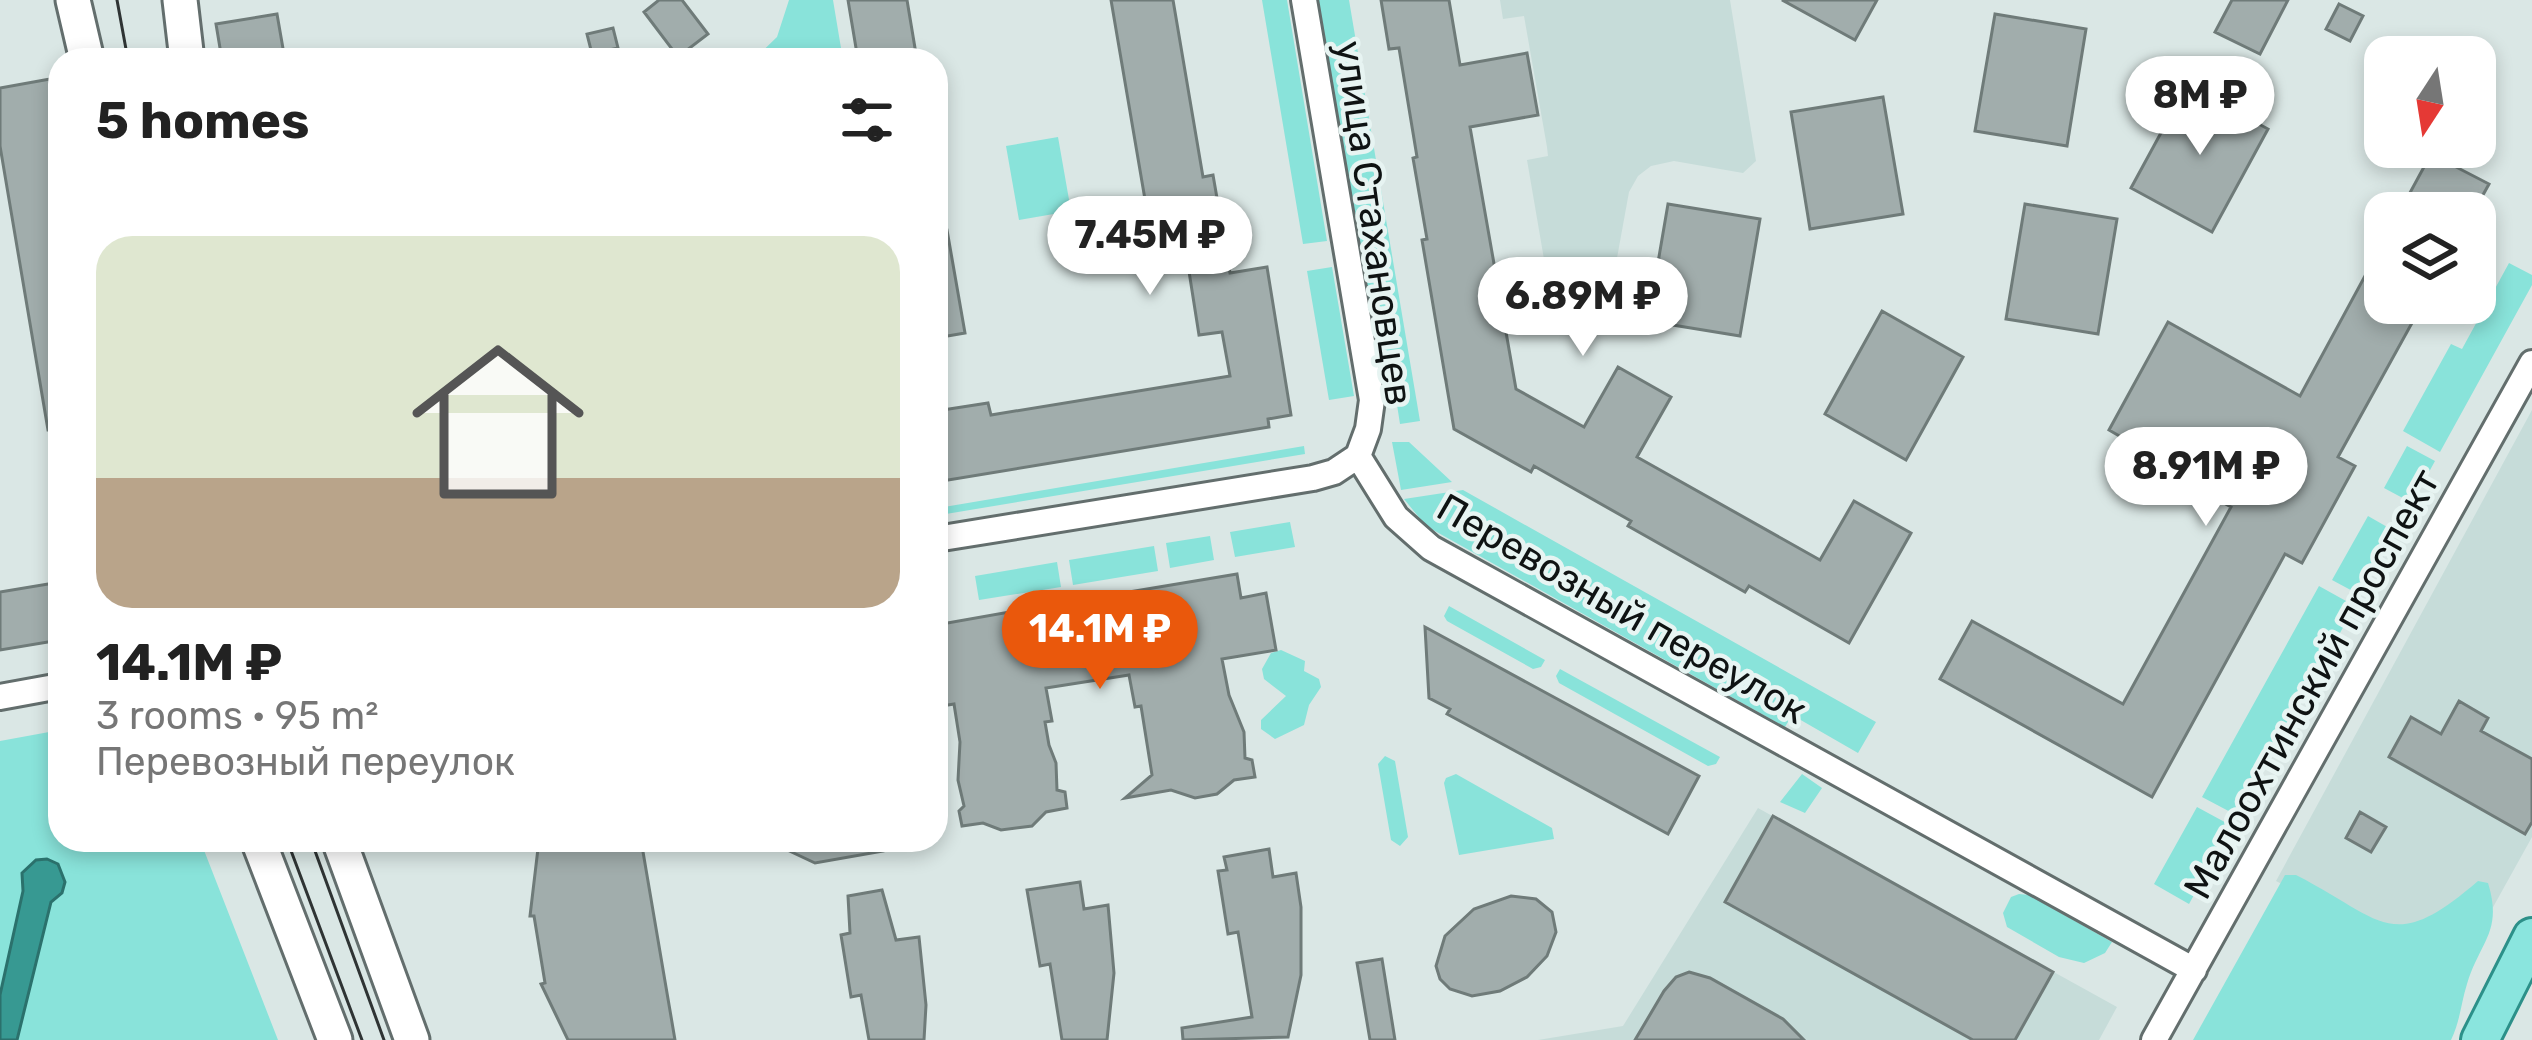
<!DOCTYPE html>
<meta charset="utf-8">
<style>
:root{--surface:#fff;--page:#f6f6f6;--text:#222;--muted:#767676;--line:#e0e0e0;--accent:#ea580c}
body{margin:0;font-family:Rubik,sans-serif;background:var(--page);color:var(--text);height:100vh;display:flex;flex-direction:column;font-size:45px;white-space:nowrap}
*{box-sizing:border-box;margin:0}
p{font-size:39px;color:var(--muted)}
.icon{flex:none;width:66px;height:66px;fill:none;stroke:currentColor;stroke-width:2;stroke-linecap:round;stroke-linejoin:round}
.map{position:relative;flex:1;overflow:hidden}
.drawer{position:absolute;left:48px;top:48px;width:900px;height:804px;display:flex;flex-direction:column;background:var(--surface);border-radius:36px;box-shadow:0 6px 18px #0003}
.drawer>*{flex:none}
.needle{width:78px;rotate:192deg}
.fabs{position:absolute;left:2364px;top:36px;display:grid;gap:24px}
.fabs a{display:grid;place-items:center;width:132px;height:132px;border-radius:24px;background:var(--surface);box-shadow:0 6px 18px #0003;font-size:60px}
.price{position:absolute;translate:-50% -102px;padding:0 27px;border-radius:42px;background:#fff;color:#222;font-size:39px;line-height:78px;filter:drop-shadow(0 3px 6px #0008)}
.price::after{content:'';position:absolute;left:50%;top:72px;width:36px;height:27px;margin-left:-18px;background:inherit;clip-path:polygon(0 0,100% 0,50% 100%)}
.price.active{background:var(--accent);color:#fff}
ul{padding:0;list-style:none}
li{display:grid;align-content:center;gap:24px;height:636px;padding:0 48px}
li+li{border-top:3px solid var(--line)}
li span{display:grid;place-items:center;height:372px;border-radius:36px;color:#555}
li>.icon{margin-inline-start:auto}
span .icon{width:216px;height:216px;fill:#fffc;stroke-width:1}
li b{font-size:51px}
h2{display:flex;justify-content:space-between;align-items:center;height:144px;padding:0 48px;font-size:51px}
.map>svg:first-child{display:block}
</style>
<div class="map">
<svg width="2532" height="1040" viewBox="0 0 2532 1040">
<rect width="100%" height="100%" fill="#dae7e5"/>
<!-- built -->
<path fill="#c6dcd9" d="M1500,0H1730L1756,161L1743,173L1674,161L1651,166L1638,176L1629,192L1615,269L1565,277L1545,265L1527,160L1548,156L1547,147L1524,16L1503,19Z
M2532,410V837L2487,918L2400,945L2276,881Z
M1758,808L2117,1007L2099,1040H1538L1623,1026Z"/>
<!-- green -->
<path fill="#89e3da" d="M789,0H833L843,60H753L777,37Z
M1262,0H1287L1327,241L1303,244Z
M1316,0H1349L1420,421L1400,424L1395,392L1383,393Z
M1058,137L1071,211L1019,220L1006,146Z
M2509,263L2532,275V285L2440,452L2403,431L2451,344L2462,349Z
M1332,267L1354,396L1329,400L1307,271Z
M1392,442H1409L1452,482L1401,490Z
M1304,446L1305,454L946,514L944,507Z
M2407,446L2435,461L2412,503L2384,488Z
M1463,490L1876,722L1858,753L1792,715L1785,727L1426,526L1404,499Z
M2368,516L2396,532L2360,595L2332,580Z
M1290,522L1295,547L1235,557L1230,532Z
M1210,536L1214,560L1170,568L1166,543Z
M1154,546L1158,571L1073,585L1069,560Z
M1057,562L1061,587L979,600L975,576Z
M2319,586L2355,606L2238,816L2202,797Z
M1449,606L1545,660L1541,667L1533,669L1447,621L1444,616Z
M1281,650L1305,661L1304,671L1319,679L1321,687L1309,705L1304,725L1275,739L1261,729V720L1286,696L1264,679L1262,669L1271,653Z
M1560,669L1720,757L1716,764L1708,766L1559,683L1556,676Z
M60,730V840H200L278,1040H0V741Z
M1385,756L1395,761L1408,837L1400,846L1391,840L1378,764Z
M1456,774L1552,828L1554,839L1459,855L1444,783L1446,778Z
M1802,774L1822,788L1805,813L1780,802Z
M2197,807L2232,826L2189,904L2154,884Z
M2285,875H2296C2384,920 2391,956 2478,881L2488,883C2503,932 2480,941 2467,984C2461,1003 2460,1022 2451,1040H2193Z
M2019,894L2029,895L2112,942L2105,953L2084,963L2059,957L2007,927L2003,913L2011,897Z"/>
<!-- water -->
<path fill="#379992" stroke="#2b716c" stroke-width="3" d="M47,859L58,864L65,882L62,893L51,902L17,1040H0V995L23,891L22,873L36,860Z"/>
<!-- building -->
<path fill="#a1adac" stroke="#6f7b79" stroke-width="3" d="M659,0H682L708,34L678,57L644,12Z
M848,0H907L917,60H858Z
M1111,0H1173L1203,177L1213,175L1230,273L1267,267L1291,415L1268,419L1269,427L936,482V411L988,403L991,415L1230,376L1222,332L1199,335L1185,246L1160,250L1155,216L1148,217Z
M1381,0H1449L1460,65L1527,53L1538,115L1470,127L1516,389L1584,427L1618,367L1671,397L1637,457L1820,560L1854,501L1911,533L1849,643L1749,586L1745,592L1628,526L1631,521L1534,466L1531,472L1454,429L1422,240L1427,239L1413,158L1417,157L1399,48L1389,49Z
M1782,0H1877L1855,40Z
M2232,0H2288L2260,54L2215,32Z
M2339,4L2363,16L2350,41L2326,29Z
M277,14L285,60H222L216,24Z
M1995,14L2086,29L2067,146L1975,131Z
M613,28L618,48L592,54L587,34Z
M50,79L60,137V430H48L0,146V88Z
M2187,85L2268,129L2212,232L2131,188Z
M1883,97L1903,214L1810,229L1791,112Z
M2431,154L2489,184L2473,213H2399Z
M1668,204L1760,219L1740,336L1648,321Z
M2025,204L2117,219L2098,334L2006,319Z
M947,230L965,333L936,338V231Z
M2385,239V303H2423L2338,457L2355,466L2302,563L2285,554L2152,797L1940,679L1972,621L2123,704L2231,507L2130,451L2133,444L2109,430L2168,322L2300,396Z
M1882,311L1963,357L1906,460L1825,414Z
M1237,574L1241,598L1266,593L1276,650L1222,659L1229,695L1244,732L1245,758L1252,760L1255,777L1234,780L1217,794L1195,798L1171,790L1125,798L1152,775L1141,706L1135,707L1129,675L1046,688L1052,721L1045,722L1049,745L1056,763L1057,790L1065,792L1067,808L1046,812L1032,826L1001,830L983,823L962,826L959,811L964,806L958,780L960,742L954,704L936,707V625L1049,605L1053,629L1103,621L1099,597Z
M60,582V640L0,650V592Z
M1425,627L1699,776L1668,834L1447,714L1450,709L1429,698Z
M2459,701L2488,718L2481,731L2532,759V822L2525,834L2389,757L2411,717L2441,734Z
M2360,812L2386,827L2371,852L2346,838Z
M1773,816L2053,972L2015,1040H1973L1725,902Z
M539,840H641L675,1040H568L541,984L545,983L534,916H530Z
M766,840H882L883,851L815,863Z
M1269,849L1273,877L1296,873L1301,907V975L1288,1037L1183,1040L1182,1028L1252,1017L1238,932L1228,934L1218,871L1227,870L1224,857Z
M1080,882L1084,909L1108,905L1114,973L1107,1040H1062L1050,964L1040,966L1027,890Z
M882,890L896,940L919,937L926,1005L924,1040H869L861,995L851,997L841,935L850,933L848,896Z
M1511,896L1536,899L1552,912L1556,932L1547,956L1527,977L1500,991L1472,996L1450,989L1440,979L1436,966L1445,936L1474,909Z
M1382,959L1395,1040H1370L1357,963Z
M1689,972L1710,978L1783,1019L1804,1040H1635L1664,991L1676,977Z"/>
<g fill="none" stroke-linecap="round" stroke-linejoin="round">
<defs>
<path id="minor" d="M1304,0L1372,400L1368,429L1358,456
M1358,456L1396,517L1431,548L2194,970
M936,539L1313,478L1334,472L1358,456
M0,697L60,686
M2154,1040L2532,363"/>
<path id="secondary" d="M73,0L87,60
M180,0L187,60
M258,840L335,1040
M339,840L412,1040"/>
<path id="primary" d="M2480,1040L2532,937"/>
</defs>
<!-- minor casing -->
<use href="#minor" stroke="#636e6d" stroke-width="30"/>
<!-- secondary casing -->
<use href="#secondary" stroke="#636e6d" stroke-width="39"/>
<!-- primary casing -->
<use href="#primary" stroke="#2c9089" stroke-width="42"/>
<!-- minor -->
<use href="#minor" stroke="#fff" stroke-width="24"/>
<!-- secondary -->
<use href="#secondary" stroke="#fff" stroke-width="33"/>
<!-- primary -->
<use href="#primary" stroke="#8ae5de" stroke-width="36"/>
<!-- tram -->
<path stroke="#2f3434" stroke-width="3" d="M117,0L128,60
M287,840L362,1040
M311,840L384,1040"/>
</g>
<g text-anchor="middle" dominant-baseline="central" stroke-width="9" stroke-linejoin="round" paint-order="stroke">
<!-- street labels -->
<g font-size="39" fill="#0f1313" stroke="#e7f4f2">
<text transform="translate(1374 223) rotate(82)">улица Стахановцев</text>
<text transform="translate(1622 609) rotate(30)">Перевозный переулок</text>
<text transform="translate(2312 684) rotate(-61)">Малоохтинский проспект</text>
</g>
</g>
</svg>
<div class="fabs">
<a><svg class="needle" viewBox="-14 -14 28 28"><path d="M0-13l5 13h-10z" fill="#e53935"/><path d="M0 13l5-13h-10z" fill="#767676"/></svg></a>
<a><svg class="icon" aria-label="layers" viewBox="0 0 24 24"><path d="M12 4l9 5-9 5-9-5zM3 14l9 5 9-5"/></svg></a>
</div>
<b class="price" style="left:2200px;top:158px">8M ₽</b>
<b class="price" style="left:1150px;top:298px">7.45M ₽</b>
<b class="price" style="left:1583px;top:359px">6.89M ₽</b>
<b class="price" style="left:2206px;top:529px">8.91M ₽</b>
<b class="price active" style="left:1100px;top:692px">14.1M ₽</b>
<section class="drawer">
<h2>5 homes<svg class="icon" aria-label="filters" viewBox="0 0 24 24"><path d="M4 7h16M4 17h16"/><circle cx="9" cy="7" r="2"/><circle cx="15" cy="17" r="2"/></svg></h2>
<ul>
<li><span style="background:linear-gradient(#dfe7d0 65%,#b9a48a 0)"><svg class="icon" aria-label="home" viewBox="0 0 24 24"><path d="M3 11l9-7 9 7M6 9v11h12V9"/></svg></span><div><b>14.1M ₽</b><p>3 rooms · 95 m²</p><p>Перевозный переулок</p></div></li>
</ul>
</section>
</div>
